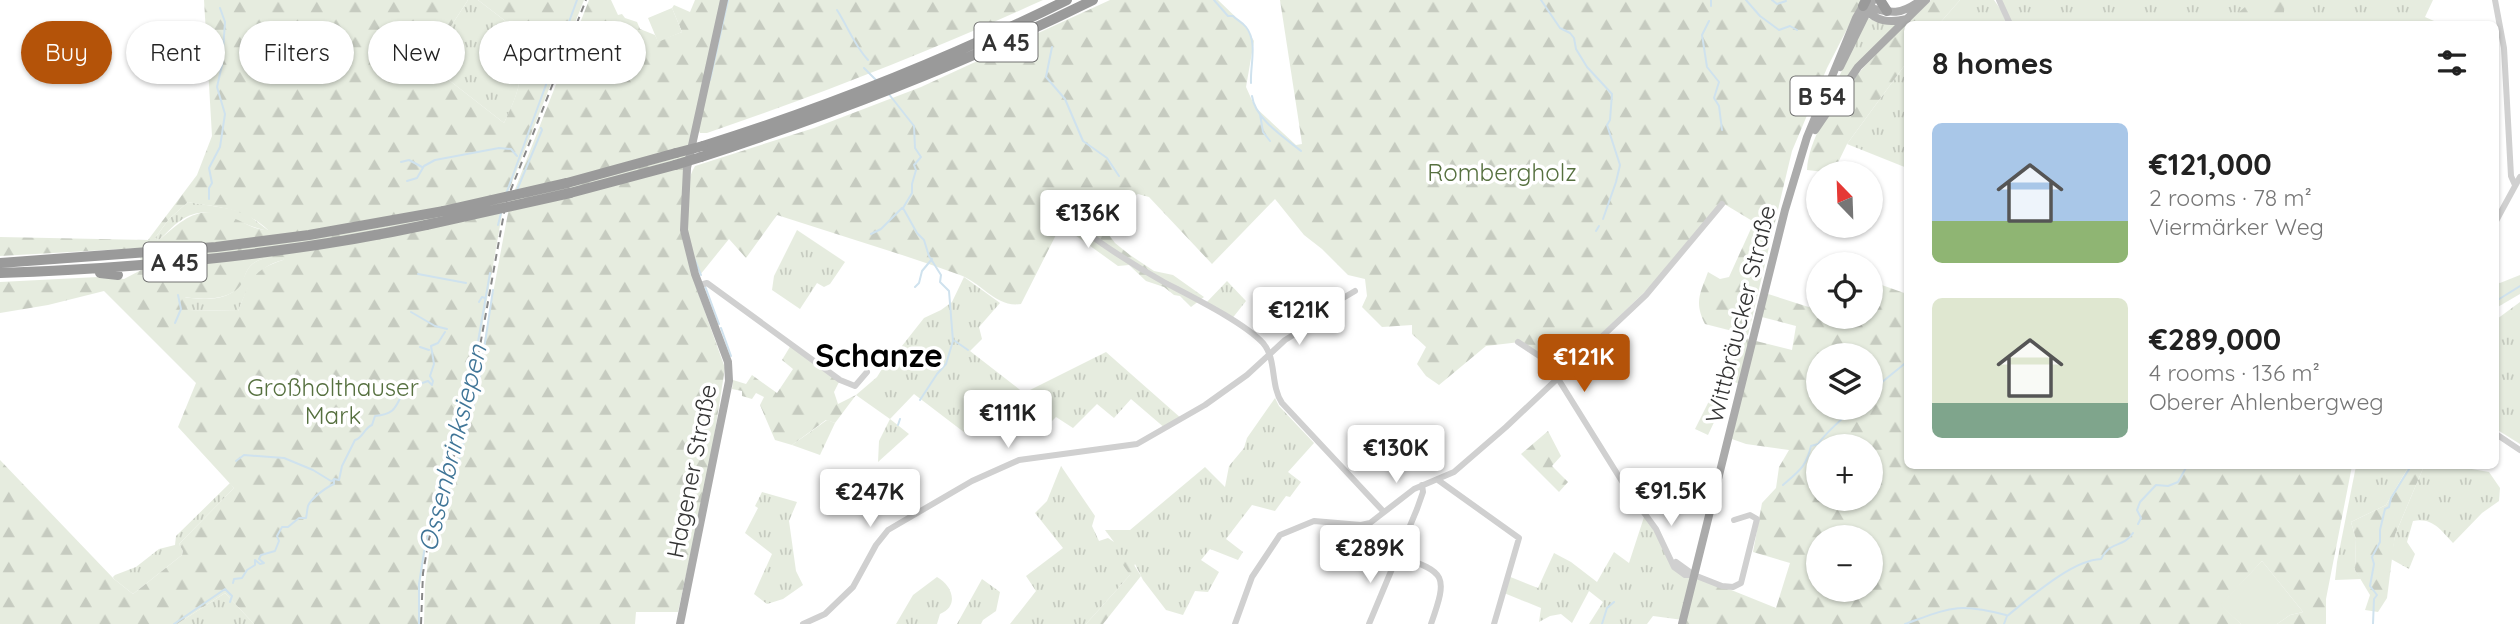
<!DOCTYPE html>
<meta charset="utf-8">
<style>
:root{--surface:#fff;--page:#f6f6f6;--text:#222;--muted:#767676;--accent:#b45309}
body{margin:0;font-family:Quicksand,sans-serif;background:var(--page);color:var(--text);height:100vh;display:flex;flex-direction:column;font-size:26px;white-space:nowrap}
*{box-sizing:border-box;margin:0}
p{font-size:23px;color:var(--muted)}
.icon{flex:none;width:38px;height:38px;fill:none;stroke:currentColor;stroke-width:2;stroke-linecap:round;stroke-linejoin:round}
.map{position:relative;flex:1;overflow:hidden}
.sheet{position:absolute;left:1904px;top:21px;width:595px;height:448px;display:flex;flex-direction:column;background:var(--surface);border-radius:10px;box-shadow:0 2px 5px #0004}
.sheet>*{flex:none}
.guide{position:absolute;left:21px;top:21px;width:665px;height:63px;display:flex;gap:14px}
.needle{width:46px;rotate:337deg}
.controls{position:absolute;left:1806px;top:161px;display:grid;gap:14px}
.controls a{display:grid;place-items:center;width:77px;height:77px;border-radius:50%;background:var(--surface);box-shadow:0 2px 5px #0004;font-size:35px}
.price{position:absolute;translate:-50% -60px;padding:0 16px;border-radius:7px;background:#fff;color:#222;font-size:23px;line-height:46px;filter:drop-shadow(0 2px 4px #0008)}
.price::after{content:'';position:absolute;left:50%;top:42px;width:21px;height:16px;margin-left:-10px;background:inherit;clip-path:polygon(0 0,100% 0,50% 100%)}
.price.current{background:var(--accent);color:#fff}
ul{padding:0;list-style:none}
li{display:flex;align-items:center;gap:21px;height:175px;padding:0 28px}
li span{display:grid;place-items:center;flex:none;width:196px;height:140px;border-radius:10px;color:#555}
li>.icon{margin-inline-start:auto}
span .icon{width:84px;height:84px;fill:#fffc;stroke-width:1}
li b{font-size:30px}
h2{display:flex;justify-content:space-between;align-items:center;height:84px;padding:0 28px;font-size:30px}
.tag{padding:0 24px;border-radius:32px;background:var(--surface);box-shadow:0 2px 5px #0004;font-size:24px;line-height:63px}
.tag.current{background:var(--accent);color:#fff}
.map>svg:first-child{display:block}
</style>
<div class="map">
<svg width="2520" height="624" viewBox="0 0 2520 624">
<defs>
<pattern id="grass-tufts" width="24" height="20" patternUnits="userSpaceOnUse" patternTransform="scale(1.75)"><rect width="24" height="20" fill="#e6ecdf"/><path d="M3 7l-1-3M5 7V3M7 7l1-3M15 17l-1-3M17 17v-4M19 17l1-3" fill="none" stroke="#c6cbc0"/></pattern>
<pattern id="forest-firs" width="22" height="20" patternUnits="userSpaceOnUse" patternTransform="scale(1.75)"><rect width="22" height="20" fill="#e6ecdf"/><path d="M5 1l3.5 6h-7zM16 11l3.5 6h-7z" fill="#c6cbc0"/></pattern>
</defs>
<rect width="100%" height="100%" fill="#fff"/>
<!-- grass -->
<path fill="url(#grass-tufts)" d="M468,0H478L533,42L519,61C524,82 513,104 504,123L427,63Z
M1960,0H1994L2001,10L2007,24H1939Z
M1999,0H2433L2425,17L2441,24H2010Z
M1866,17L1875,21L1900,23L1825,108Z
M1907,62V168L1847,144Z
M188,202L231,209L247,214L269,231C239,226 210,199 180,221C172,226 166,234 159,240L155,238L169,219Z
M797,230L845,262L830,284L824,287L817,283L800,309L772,290L774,276Z
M285,256L283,260C254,268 249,285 238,311L188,310L184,297C200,300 231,302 241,283C246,275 246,267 257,261C265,257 276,257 285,256Z
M2520,275V294L2496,308V282L2500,283Z
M964,277L1000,303L979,327L982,339L970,351L1024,393L1106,352L1182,419L1166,429L1131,399L1114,418L1097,404L1073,428L1056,417L1044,429L1019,407L992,390L979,407L990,417L969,436L914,394L890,419L909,434L878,462L879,441L890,419L856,395L877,377L895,348L898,351L924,318L941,310L952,302Z
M1227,281L1246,301L1231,320L1205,304Z
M2520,302V444L2496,429V317L2497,319Z
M1737,335L1752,340L1742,385L1720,376Z
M1275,398L1279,406L1314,443L1288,472L1301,482L1290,497L1286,496L1275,511L1252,505L1226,539L1243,552L1238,560L1210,549L1201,560L1219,572L1208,592L1195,591L1183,615L1166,610L1143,580L1135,564L1130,575L1086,624H1010L1036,591L1026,576L1063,548L1035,513L1047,501L1061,466L1095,516L1092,526L1099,541L1108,538L1114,542L1105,530H1130L1205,467L1225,487L1229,466L1244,448L1247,438Z
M827,420L835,423L820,455L792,445Z
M2356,466H2409L2386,505L2351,522L2356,539L2355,570L2361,579L2335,580L2337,562Z
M2424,466H2449V469L2466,468L2489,472L2500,488L2499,501L2482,513L2453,543C2441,530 2432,517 2413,521L2407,542L2415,554L2409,569L2391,559L2395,535Z
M230,483L234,488L179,544L183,551L182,555L133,594L114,579L113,577L115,575L136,567L159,549L175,545L176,536Z
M762,492L797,502L789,521L796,571L803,585L783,599L767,604L754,594L772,554L745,533L758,508L755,506Z
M1645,514L1670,559L1694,575L1683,620L1653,616L1647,624H1589L1603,602L1589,591L1572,623L1561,614L1550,616L1539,622L1541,608L1504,593L1508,576L1538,588L1554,553L1571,562L1597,582L1614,552L1629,563Z
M937,577C952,585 960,606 940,614L937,624H896L913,595Z
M982,579L1000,592L996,611L983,620L981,624H957Z
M225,593L254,624H177Z"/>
<!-- forest -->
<path fill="url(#forest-firs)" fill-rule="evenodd" d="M204,0H468L427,63L504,123C513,103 524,82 519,61L533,42L478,0H584L504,203L468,407L432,518L426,545L420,585L419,624H254L225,593L177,624H0V460L114,579L133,594L182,555L183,551L179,544L234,488L178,427L196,383L104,291L48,305L0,313V282L98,277L124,279L143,269L139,253L141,248L0,256V237L148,240L197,175L212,136ZM188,202C220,208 243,207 268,230C256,230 248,225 238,220C200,202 185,218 159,240L155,238L169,219ZM284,257L283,260C251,270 250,282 238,311L188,310L185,297C201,300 232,301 242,283C246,275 246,267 257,261C265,257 276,258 284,257Z
M589,0H611L618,15L622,14L625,18L637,22L640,29L655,35L658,41L682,32L672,8L674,5L690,12L695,0H723L693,133L684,209L695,284L725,368L709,469L678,612H636L635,624H424L425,585L430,546L472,406L510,202Z
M727,0H1043C933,50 821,94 707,133H700L698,129Z
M1110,0H1218L1245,26L1254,41L1246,87L1255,107L1296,145L1302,144L1300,130L1280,0H1862L1827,68L1792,151L1748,335L1705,324C1694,302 1700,294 1708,272L1720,279L1729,277L1754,222L1721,202L1655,282L1558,375L1520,342L1486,346L1439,385L1426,376L1417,364L1426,347L1412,334V325L1382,327L1362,307L1367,296L1365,279L1348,275L1322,249L1304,235L1275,199L1212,264L1149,197L1138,194L1123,202L1105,191L1096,208L1102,215L1109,209L1114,213L1107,232L1115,243L1130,255L1154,271L1173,275L1204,297L1191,307L1180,296L1174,295L1164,287L1146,281L1129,265L1118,266L1061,225L1021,304C996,308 982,283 960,275C900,253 838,235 777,215L746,258L729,239L700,275C688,244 677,197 695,166L814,128L921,87Z
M1931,0H1960L1939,24H1908L1907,62L1847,144L1833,173L1807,170C1812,107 1889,42 1931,0Z
M2253,0H2285L2283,24H2268L2265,18C2247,12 2247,25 2229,24L2230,20Z
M1879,284L1907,294L1908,466H2352L2326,599V624H2277L2290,615L2303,612L2262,561L2221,605L2241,624H1682L1694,575L1776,608L1790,563L1753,552L1762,503L1776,488L1779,467L1789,450L1746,444L1729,438L1752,340L1792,350L1796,326L1758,316L1765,293L1818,310V317H1847L1861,320L1863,317H1871V301ZM1818,355H1871V408H1818ZM1818,446H1871V499H1818ZM1818,537H1871V590H1818Z
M791,345L840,380L834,392L838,404L856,395L835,423L826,420L792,445L775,440L760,405L764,397L756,393L752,399L742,396V391L732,389L733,380L746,384L752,375L777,393L793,369L782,360Z
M1548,431L1561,456L1552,466L1568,482L1559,492L1521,454Z
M2409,466H2424L2395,535L2387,598L2378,612L2365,610L2370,595L2355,570L2356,539L2351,522L2386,505Z
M1129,557L1141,576L1103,624H1086L1130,575L1121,562Z"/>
<!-- garden -->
<path fill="#e6ecdf" d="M672,8L682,32L658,42L648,18Z
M1713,393L1725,399L1708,435L1695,429Z
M2262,561L2303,612L2290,615L2277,624H2241L2220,605Z"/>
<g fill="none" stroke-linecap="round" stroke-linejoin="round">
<!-- stream -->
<path stroke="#cfe2ee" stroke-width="2" d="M1214,0L1228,16H1233C1237,20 1242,22 1246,27C1258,42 1250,65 1251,83
M1541,0L1560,28L1570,33L1574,38L1576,49L1587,67L1612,94L1610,120L1607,125L1620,165L1616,182L1603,219
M1711,0V6
M1746,0L1760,16L1779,30L1790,26L1797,30
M1772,0L1777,4L1786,1
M837,10C848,27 854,45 868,60
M1709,21L1702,35L1707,67L1719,82L1714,98L1719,106L1722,130
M1052,47L1046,77L1065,99L1083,141L1107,158L1119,176
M864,68L877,81
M710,80L728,0
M888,93L914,126L915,148L921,157L914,165L916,170L912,184V193L903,208L917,233L924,240L929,256L941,275L940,282L949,291L953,341L946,364L937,374L920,400
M1252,96C1255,119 1284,137 1301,151
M1260,114L1263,132L1270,141
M401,162L409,160L422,167
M407,181L417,178L424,166L435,160L499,148L511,149L517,156
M517,190L542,130L541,128
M506,194L577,0
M209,199V188L212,183L209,168L220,147L225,114L217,87L222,65L225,22L220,8
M498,225L501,213
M1596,231L1599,226
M871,234L881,229L902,208
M695,260L701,275
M418,274L466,283
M705,286L719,324
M915,287L919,283L922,271L932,259
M2496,301L2520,286
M479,302L482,297L485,298
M411,312L435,326L447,329
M175,323L181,309L178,295
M721,328L731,356
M955,341L968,350
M420,347L429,350
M1871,391L1908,361
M1025,393L1043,406
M898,425L900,419
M459,460L478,389L493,290
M236,461L244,455L284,458L313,470L331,481L334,480
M1783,485C1799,471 1806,467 1811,446L1818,444C1825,434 1845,415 1856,408
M2138,524L2141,518L2137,510L2140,502L2156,485L2168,486L2178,482L2187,466
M233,583L234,579L242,578L247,570L255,565V560L260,564L264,563L259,559L261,555L275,551L279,541L277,536L282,527H288L299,518H306C307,514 307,510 308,506C311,498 327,487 334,484V479L339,480L342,466L355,440C363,438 364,428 372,425L375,416C397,414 395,406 405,389L403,385L414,386L428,381L432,385L433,381L430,376L434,364L431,346L438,343L445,332
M2007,616C2031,597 2072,560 2101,559C2112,539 2122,549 2133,533
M174,624L225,589L232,596L230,602
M419,624V584L425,546L467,405L490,273
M1602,624L1607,608L1614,602
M1905,624C1950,608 1957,602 2006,615
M2004,624L2007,616
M2373,624L2374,599L2377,595L2370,586L2374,564L2372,557L2380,542V530L2385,509L2389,507L2391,498L2411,466"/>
<!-- minor -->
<path stroke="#d0d0d0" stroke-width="6" d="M1999,0L2010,24
M2495,0L2504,48L2511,176L2515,185
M1059,212C1091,237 1126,261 1162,281C1190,296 1242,321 1263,343C1277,359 1270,385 1282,403L1383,511
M2496,221L2520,177
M700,285L707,283L840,380L855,386L867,372
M1518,342L1547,361L1628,491L1656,529L1674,567L1685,575H1694L1722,586L1733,587L1741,583L1757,519L1750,515L1734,520
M2496,434L2520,450
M1438,480L1519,538L1494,624
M1397,555C1445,573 1449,573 1431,624
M1676,562L1694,575
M803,624L825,614L853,587L876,545L888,530L972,481L1019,460L1137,444L1205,405L1247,375L1285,340L1313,323L1338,301L1355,291
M1235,624L1252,577L1280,535L1314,521L1361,525L1370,523L1414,489L1454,472L1506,427L1646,295L1722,204
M1369,624L1417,509L1423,492L1422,485"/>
<!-- major -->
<path stroke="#ababab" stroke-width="8" d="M1866,7C1891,13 1900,16 1921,0
M1865,9C1877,22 1890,23 1907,19
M1840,67L1873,0
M1815,130L1858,67L1926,0
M680,624L729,381L728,362L695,274L684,230L687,168L724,0
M1682,624L1785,210L1807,137L1856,18L1863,6"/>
<!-- highway -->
<path stroke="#9a9a9a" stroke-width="10" d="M1880,0L1887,11
M1863,6L1866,0
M703,146C828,107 950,58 1067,0
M701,157C836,113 966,63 1093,0
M567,183L676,153
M570,193L675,165
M0,263L216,247L309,235L444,211
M0,273C142,268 287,255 426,225
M100,273L118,275"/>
<!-- rail -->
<path stroke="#888" stroke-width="2" stroke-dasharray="7 5" stroke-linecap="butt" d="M421,624L423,573L429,539L469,407L506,202L586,0"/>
<!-- highway-bridge -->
<path stroke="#9a9a9a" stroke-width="10" d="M676,153L703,146
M675,165L701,157
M444,211L567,183
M426,225L570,193"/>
</g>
<g text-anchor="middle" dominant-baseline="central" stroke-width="7" stroke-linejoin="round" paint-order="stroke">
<!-- shield labels -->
<g fill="#fff" stroke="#707070" stroke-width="2">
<rect x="974.5" y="22.5" width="63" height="39" rx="5"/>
<rect x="1790.5" y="76.5" width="63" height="39" rx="5"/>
<rect x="143.5" y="242.5" width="63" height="39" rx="5"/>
</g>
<g font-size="23" font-weight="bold" fill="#333">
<text x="1006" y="42">A 45</text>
<text x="1822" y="96">B 54</text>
<text x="175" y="262">A 45</text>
</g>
<!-- park labels -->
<g font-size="24" fill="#56703f" stroke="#fff">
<text x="1502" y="172">Rombergholz</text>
<text x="333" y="387">Großholthauser<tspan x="333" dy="28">Mark</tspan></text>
</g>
<!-- street labels -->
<g font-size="24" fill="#333" stroke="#fff">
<text transform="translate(1740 314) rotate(-76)">Wittbräucker Straße</text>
<text transform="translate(691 471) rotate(-79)">Hagener Straße</text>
</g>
<!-- water labels -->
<g font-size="26" font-style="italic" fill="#3f7597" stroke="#fff">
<text transform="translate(452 448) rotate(-76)">Ossenbrinksiepen</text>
</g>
<!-- district labels -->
<g font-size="32" font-weight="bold" fill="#000" stroke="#fff">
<text x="879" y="355">Schanze</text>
</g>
</g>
</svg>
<div class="controls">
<a><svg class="needle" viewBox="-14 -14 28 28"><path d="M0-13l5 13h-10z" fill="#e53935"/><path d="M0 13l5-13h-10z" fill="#767676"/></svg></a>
<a><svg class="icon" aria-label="locate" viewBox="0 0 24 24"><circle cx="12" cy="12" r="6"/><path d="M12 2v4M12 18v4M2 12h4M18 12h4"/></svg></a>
<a><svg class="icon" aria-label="layers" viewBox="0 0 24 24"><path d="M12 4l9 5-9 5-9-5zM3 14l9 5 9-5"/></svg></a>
<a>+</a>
<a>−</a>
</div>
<b class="price" style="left:1088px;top:250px">€136K</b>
<b class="price" style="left:1299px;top:347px">€121K</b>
<b class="price current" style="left:1584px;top:394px">€121K</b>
<b class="price" style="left:1008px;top:450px">€111K</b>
<b class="price" style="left:1396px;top:485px">€130K</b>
<b class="price" style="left:1671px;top:528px">€91.5K</b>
<b class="price" style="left:870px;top:529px">€247K</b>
<b class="price" style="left:1370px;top:585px">€289K</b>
<div class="guide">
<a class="tag current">Buy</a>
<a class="tag">Rent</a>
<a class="tag">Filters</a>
<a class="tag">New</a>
<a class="tag">Apartment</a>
</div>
<section class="sheet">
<h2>8 homes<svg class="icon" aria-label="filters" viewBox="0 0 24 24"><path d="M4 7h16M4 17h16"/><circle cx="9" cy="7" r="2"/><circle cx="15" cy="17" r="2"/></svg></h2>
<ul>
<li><span style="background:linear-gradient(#a9c7e8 70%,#8fb573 0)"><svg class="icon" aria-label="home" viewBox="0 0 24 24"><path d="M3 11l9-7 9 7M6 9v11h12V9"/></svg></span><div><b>€121,000</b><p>2 rooms · 78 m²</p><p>Viermärker Weg</p></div></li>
<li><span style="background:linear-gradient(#dfe7d0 75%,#7fa58c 0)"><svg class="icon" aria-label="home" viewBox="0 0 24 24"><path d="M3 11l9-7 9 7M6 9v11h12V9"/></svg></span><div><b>€289,000</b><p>4 rooms · 136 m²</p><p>Oberer Ahlenbergweg</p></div></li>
</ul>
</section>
</div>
